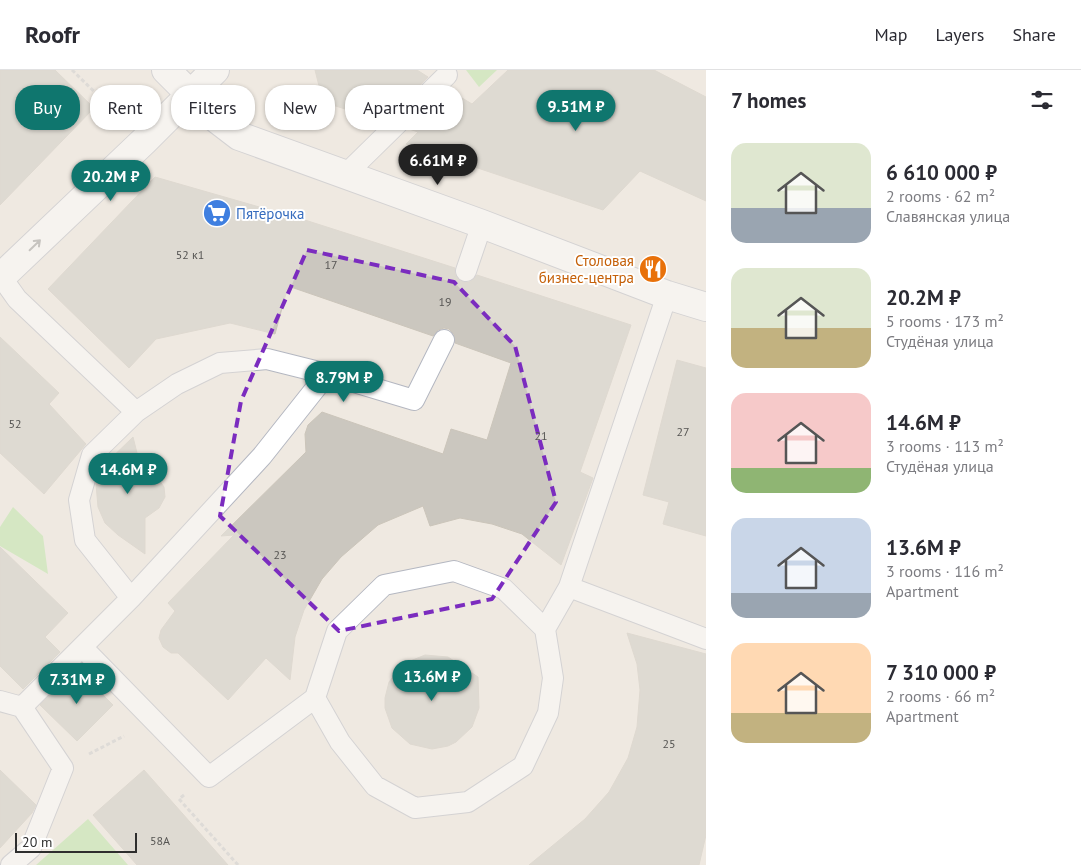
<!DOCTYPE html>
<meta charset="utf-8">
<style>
:root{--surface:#fff;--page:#f7f7f7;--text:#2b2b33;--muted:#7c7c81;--line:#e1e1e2;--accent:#0f766e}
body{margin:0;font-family:"PT Sans",sans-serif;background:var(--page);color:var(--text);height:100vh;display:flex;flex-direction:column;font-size:19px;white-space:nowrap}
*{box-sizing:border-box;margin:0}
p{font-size:16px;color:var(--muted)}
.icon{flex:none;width:28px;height:28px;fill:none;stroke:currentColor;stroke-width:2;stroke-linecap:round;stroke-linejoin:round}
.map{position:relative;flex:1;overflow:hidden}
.drawer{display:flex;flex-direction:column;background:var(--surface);width:375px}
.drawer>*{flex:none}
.guide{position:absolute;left:15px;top:15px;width:475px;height:45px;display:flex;gap:10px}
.scale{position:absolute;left:15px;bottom:12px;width:122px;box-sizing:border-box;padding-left:5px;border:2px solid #2e2e2e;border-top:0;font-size:14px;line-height:18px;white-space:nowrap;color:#2e2e2e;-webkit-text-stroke:4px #fff;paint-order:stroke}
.price{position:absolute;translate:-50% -42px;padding:0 11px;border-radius:18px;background:var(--accent);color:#fff;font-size:16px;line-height:32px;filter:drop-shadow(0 1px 2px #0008)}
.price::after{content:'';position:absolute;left:50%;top:30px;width:15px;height:11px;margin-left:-8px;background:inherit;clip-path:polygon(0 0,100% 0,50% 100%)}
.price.current{background:#222;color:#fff}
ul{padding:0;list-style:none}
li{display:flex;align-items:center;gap:15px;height:125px;padding:0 25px}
li span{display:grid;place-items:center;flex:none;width:140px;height:100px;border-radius:15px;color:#555}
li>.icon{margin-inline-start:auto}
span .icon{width:60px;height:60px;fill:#fffc;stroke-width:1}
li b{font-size:21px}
h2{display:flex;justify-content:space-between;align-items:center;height:60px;padding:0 25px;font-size:21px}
.pill{padding:0 18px;border-radius:20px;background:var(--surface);box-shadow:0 1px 4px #0004;font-size:18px;line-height:45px}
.pill.current{background:var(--accent);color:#fff}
header{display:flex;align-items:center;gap:30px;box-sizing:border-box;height:70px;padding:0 25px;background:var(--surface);border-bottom:1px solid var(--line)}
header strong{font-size:24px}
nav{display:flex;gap:28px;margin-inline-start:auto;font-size:18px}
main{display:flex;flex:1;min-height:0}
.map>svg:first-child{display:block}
</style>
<header>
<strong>Roofr</strong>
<nav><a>Map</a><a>Layers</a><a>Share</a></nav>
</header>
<main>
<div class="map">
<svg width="706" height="795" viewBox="0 0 706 795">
<rect width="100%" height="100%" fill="#efe9e1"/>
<!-- green -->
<path fill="#b6e59e" d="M466,0H497L479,17Z
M13,437L43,466L48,504L0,476V457Z
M88,749L128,795H36Z"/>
<!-- building -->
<path fill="#cbc7bf" stroke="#cbc5ba" d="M0,0H55L94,38L0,135Z
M315,0H417L428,7L383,51L323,32Z
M508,0H654L706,27V131L640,101L603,140L406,74L418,62L409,59L449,20L472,34Z
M155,107L308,151L455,198V204L457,208L463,212H469L473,210L477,205L631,255L580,402L593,408L561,495L522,464L492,454L460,448L430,456L423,436L378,455L341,487L322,509L304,540L295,567L290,610L266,588L228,630L178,583H171L163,577L159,568L161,560L175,541L168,533L234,465L221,466L306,382L305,364L308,355L322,342L443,384L451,359L487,370L511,293L455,273L454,264L449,259L444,258L438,260L433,266L288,216L275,264L230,253L156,269L129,298L48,219Z
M0,267L59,323L49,334L86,374L44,424L0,383Z
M677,290L706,298V466L663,454L669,432L643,425Z
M133,367L140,395L159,410L164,417L165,427L159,438L145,448V484L118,465L105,453L98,437L96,414L100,399Z
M0,477L68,543L45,567L60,582L23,619L0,596Z
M627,563L706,584V765L699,795H529L585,749L609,722L628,688L637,657L640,620L637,594Z
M425,585L448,587L478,607L479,638L472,657L456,672L448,676L432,679L410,674L392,658L385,638V628L389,612L403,594Z
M77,599L113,635L77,671L40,635Z
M0,700L36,735L32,743L0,778Z
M144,700L228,795H137L93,745Z"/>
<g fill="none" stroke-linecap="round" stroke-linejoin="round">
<defs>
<path id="service" d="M345,105L447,5
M466,201L482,154
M0,205L17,229L136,342L177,314L220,293L267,289L327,304L414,330L444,270
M569,517L706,569
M131,528L85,470L79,430L92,385L136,342
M82,577L209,707L315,628L337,561L384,515L454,501L504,519L545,559L569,517L667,225
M315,628L340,672L375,716L415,738L468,732L523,696L548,643L553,608L545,559
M0,631L22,637L63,698L31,778L11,795
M22,637L131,528L262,386L327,304"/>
<path id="minor" d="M166,0L209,43L239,66L482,154L667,225L706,237
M0,208L144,71L215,0"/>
</defs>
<!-- service casing -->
<use href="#service" stroke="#b4b7c1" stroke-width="22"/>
<!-- minor casing -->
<use href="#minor" stroke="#b4b7c1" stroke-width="30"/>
<!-- path -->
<path stroke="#c9c9c9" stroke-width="3" stroke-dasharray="4 2.5" stroke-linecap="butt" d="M72,0L111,38
M89,684L124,666
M184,725L179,729L238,795"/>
<!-- service -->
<use href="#service" stroke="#fff" stroke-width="20"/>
<!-- minor -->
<use href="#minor" stroke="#fff" stroke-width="28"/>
</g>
<!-- one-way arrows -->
<defs><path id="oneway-shaft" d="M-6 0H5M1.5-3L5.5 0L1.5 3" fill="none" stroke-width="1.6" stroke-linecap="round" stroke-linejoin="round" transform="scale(1.25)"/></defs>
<use stroke="#969696" href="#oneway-shaft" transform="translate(35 175) rotate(-44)"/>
<!-- marked area -->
<path d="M0 0H706V795H0ZM307,180L454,212L515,276L556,432L492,529L339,561L220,446L241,331Z" fill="#efe9e1" fill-opacity=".55" fill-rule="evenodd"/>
<path fill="none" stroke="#7b2cbf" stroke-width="4" stroke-dasharray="10 6" stroke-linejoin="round" d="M307,180L454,212L515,276L556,432L492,529L339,561L220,446L241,331Z"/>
<!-- icons -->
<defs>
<symbol id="supermarket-disc" viewBox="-11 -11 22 22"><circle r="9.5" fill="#3f7fe0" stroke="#fff"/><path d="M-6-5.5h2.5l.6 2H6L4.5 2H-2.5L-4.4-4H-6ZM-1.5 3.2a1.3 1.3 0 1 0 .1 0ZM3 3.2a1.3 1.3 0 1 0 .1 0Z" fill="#fff"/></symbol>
<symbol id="restaurant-disc" viewBox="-11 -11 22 22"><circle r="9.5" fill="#e8710a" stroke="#fff"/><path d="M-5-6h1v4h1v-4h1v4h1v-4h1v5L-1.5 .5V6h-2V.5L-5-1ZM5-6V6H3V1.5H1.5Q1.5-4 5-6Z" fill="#fff"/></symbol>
</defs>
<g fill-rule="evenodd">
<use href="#supermarket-disc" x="201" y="127" width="32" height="32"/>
<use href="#restaurant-disc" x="637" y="183" width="32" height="32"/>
</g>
<g text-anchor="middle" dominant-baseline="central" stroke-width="4" stroke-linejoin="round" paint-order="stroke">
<!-- number labels -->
<g font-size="12" fill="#555452">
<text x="190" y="184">52 к1</text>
<text x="331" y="194">17</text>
<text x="445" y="231">19</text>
<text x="15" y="353">52</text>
<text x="683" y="361">27</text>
<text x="541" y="365">21</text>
<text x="280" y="484">23</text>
<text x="669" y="673">25</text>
<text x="160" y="770">58А</text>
</g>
<!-- shop labels -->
<g font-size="15" fill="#366cbe" stroke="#fff" text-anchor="start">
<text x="236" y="143">Пятёрочка</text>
</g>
<!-- food labels -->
<g font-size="15" fill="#c56008" stroke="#fff" text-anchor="end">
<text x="634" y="190">Столовая<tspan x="634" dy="17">бизнес-центра</tspan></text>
</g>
</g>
</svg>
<div class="scale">20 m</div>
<b class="price" style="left:576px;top:62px">9.51M ₽</b>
<b class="price current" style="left:438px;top:116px">6.61M ₽</b>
<b class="price" style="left:111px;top:132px">20.2M ₽</b>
<b class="price" style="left:344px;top:333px">8.79M ₽</b>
<b class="price" style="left:128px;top:425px">14.6M ₽</b>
<b class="price" style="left:432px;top:632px">13.6M ₽</b>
<b class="price" style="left:77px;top:635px">7.31M ₽</b>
<div class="guide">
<a class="pill current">Buy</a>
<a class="pill">Rent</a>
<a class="pill">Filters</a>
<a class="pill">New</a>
<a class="pill">Apartment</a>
</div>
</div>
<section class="drawer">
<h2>7 homes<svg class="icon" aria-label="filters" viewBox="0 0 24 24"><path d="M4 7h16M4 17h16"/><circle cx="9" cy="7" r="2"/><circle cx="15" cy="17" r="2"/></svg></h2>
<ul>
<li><span style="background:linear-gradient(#dfe7d0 65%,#9aa5b1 0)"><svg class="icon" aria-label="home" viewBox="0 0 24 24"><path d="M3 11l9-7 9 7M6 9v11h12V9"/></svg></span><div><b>6 610 000 ₽</b><p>2 rooms · 62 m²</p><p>Славянская улица</p></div></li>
<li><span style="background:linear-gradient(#dfe7d0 60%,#c2b280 0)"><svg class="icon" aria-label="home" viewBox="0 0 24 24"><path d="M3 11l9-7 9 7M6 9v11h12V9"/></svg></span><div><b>20.2M ₽</b><p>5 rooms · 173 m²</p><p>Студёная улица</p></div></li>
<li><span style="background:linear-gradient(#f6c9c9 75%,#8fb573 0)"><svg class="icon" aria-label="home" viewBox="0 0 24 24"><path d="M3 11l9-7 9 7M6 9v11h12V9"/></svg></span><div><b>14.6M ₽</b><p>3 rooms · 113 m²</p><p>Студёная улица</p></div></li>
<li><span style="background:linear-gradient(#c9d6e8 75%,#9aa5b1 0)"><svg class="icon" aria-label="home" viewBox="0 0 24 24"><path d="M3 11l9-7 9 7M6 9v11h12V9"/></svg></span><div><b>13.6M ₽</b><p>3 rooms · 116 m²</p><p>Apartment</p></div></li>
<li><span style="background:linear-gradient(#ffd9b3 70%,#c2b280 0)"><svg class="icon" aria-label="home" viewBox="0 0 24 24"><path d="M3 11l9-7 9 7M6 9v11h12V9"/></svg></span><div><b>7 310 000 ₽</b><p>2 rooms · 66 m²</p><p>Apartment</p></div></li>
</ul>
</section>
</main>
